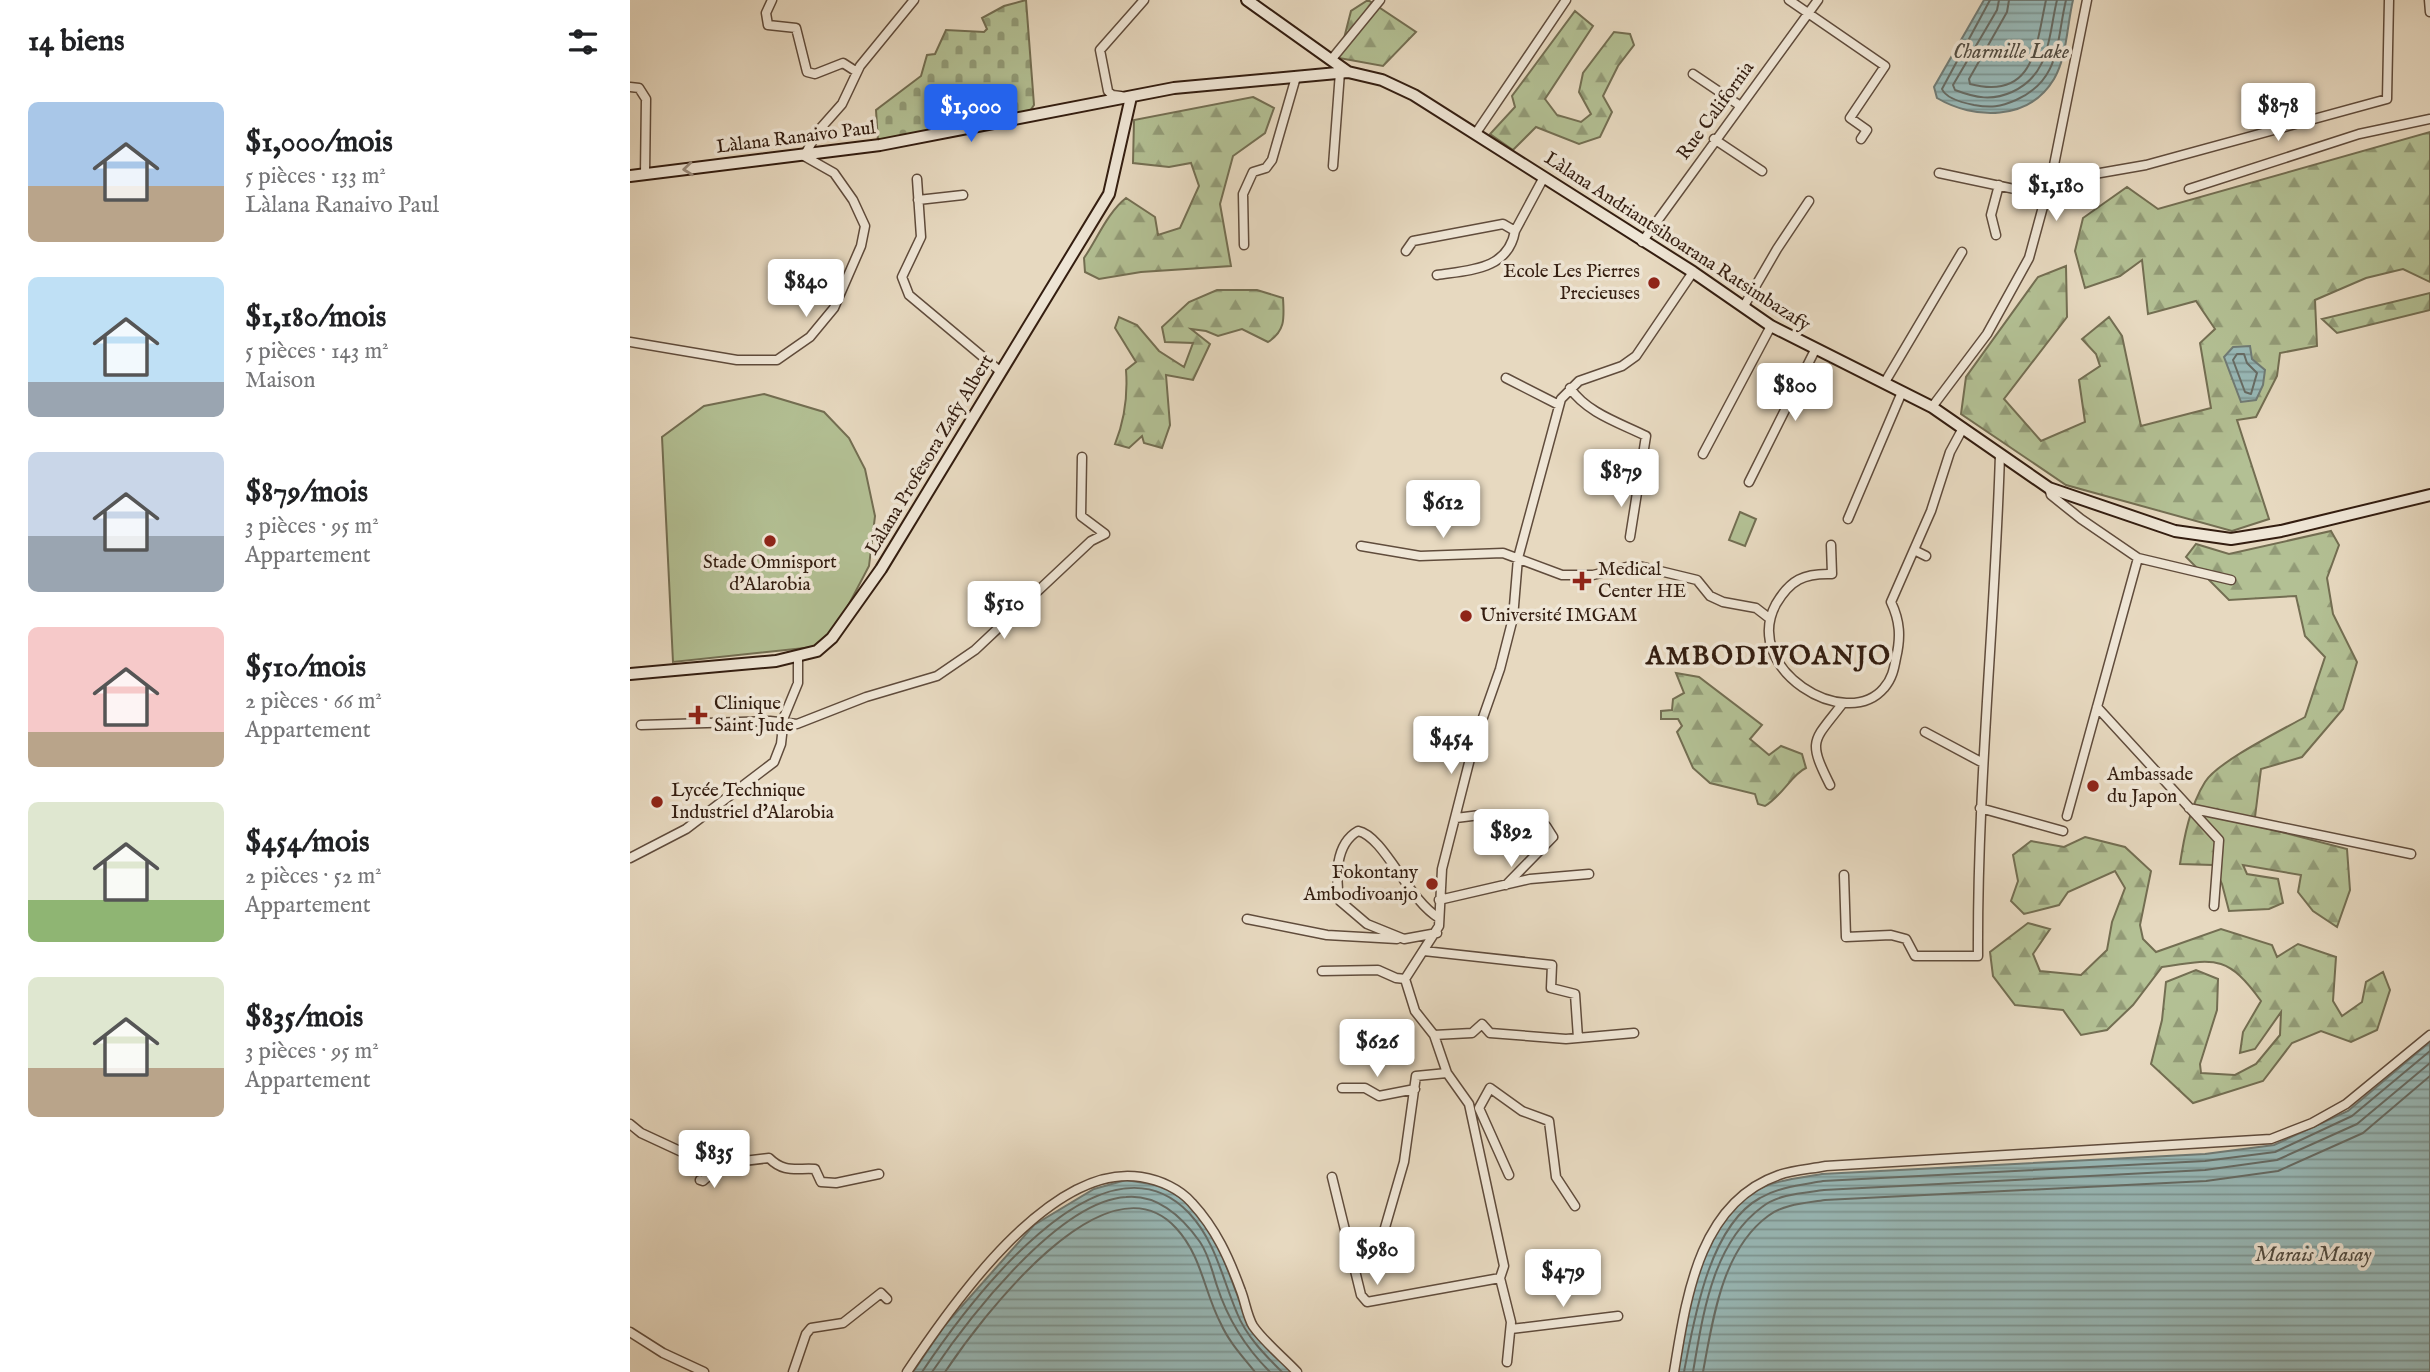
<!DOCTYPE html>
<html lang="fr">
<meta charset="utf-8">
<style>
:root{--surface:#fff;--page:#f6f6f6;--text:#202124;--muted:#757577;--accent:#2563eb}
body{margin:0;font-family:"IM FELL English",serif;background:var(--page);color:var(--text);height:100vh;display:flex;flex-direction:column;font-size:26px;white-space:nowrap}
*{box-sizing:border-box;margin:0}
p{font-size:23px;color:var(--muted)}
.icon{flex:none;width:38px;height:38px;fill:none;stroke:currentColor;stroke-width:2;stroke-linecap:round;stroke-linejoin:round}
.map{position:relative;flex:1;overflow:hidden}
.drawer{display:flex;flex-direction:column;background:var(--surface);width:630px}
.drawer>*{flex:none}
.price{position:absolute;translate:-50% -60px;padding:0 16px;border-radius:7px;background:#fff;color:#222;font-size:23px;line-height:46px;filter:drop-shadow(0 2px 4px #0008)}
.price::after{content:'';position:absolute;left:50%;top:42px;width:21px;height:16px;margin-left:-10px;background:inherit;clip-path:polygon(0 0,100% 0,50% 100%)}
.price.selected{background:var(--accent);color:#fff}
ul{padding:0;list-style:none}
li{display:flex;align-items:center;gap:21px;height:175px;padding:0 28px}
li span{display:grid;place-items:center;flex:none;width:196px;height:140px;border-radius:10px;color:#555}
li>.icon{margin-inline-start:auto}
span .icon{width:84px;height:84px;fill:#fffc;stroke-width:1}
li b{font-size:30px}
h2{display:flex;justify-content:space-between;align-items:center;height:84px;padding:0 28px;font-size:30px}
main{display:flex;flex:1;min-height:0}
.map>svg:first-child{display:block}
</style>
<main>
<section class="drawer">
<h2>14 biens<svg class="icon" aria-label="filters" viewBox="0 0 24 24"><path d="M4 7h16M4 17h16"/><circle cx="9" cy="7" r="2"/><circle cx="15" cy="17" r="2"/></svg></h2>
<ul>
<li><span style="background:linear-gradient(#a9c7e8 60%,#b9a48a 0)"><svg class="icon" aria-label="home" viewBox="0 0 24 24"><path d="M3 11l9-7 9 7M6 9v11h12V9"/></svg></span><div><b>$1,000/mois</b><p>5 pièces · 133 m²</p><p>Làlana Ranaivo Paul</p></div></li>
<li><span style="background:linear-gradient(#bfe0f5 75%,#9aa5b1 0)"><svg class="icon" aria-label="home" viewBox="0 0 24 24"><path d="M3 11l9-7 9 7M6 9v11h12V9"/></svg></span><div><b>$1,180/mois</b><p>5 pièces · 143 m²</p><p>Maison</p></div></li>
<li><span style="background:linear-gradient(#c9d6e8 60%,#9aa5b1 0)"><svg class="icon" aria-label="home" viewBox="0 0 24 24"><path d="M3 11l9-7 9 7M6 9v11h12V9"/></svg></span><div><b>$879/mois</b><p>3 pièces · 95 m²</p><p>Appartement</p></div></li>
<li><span style="background:linear-gradient(#f6c9c9 75%,#b9a48a 0)"><svg class="icon" aria-label="home" viewBox="0 0 24 24"><path d="M3 11l9-7 9 7M6 9v11h12V9"/></svg></span><div><b>$510/mois</b><p>2 pièces · 66 m²</p><p>Appartement</p></div></li>
<li><span style="background:linear-gradient(#dfe7d0 70%,#8fb573 0)"><svg class="icon" aria-label="home" viewBox="0 0 24 24"><path d="M3 11l9-7 9 7M6 9v11h12V9"/></svg></span><div><b>$454/mois</b><p>2 pièces · 52 m²</p><p>Appartement</p></div></li>
<li><span style="background:linear-gradient(#dfe7d0 65%,#b9a48a 0)"><svg class="icon" aria-label="home" viewBox="0 0 24 24"><path d="M3 11l9-7 9 7M6 9v11h12V9"/></svg></span><div><b>$835/mois</b><p>3 pièces · 95 m²</p><p>Appartement</p></div></li>
</ul>
</section>
<div class="map">
<svg width="1800" height="1372" viewBox="0 0 1800 1372">
<defs>
<pattern id="forest-firs" width="22" height="20" patternUnits="userSpaceOnUse" patternTransform="scale(1.75)"><rect width="22" height="20" fill="#b3c094"/><path d="M5 1l3.5 6h-7zM16 11l3.5 6h-7z" fill="#929b77"/></pattern>
<pattern id="cemetery-stones" width="16" height="16" patternUnits="userSpaceOnUse" patternTransform="scale(1.75)"><rect width="16" height="16" fill="#b3c094"/><path d="M2 7V4a2 2 0 0 1 4 0v3zM10 15v-3a2 2 0 0 1 4 0v3z" fill="#929b77"/></pattern>
<pattern id="water-rules" width="6" height="5" patternUnits="userSpaceOnUse" patternTransform="scale(1.75)"><rect width="6" height="5" fill="#98b9b8"/><path d="M0 2.5h6" fill="none" stroke="#7d9694"/></pattern>
</defs>
<rect width="100%" height="100%" fill="#e7d9c0"/>
<filter id="stains"><feTurbulence type="fractalNoise" baseFrequency=".00286" numOctaves="4"/><feColorMatrix values="0 0 0 0 .2 0 0 0 0 .09 0 0 0 0 .02 0 0 0 .5 -.17"/></filter>
<radialGradient id="worn" r=".72"><stop offset=".6" stop-color="#630" stop-opacity="0"/><stop offset="1" stop-color="#630" stop-opacity=".3"/></radialGradient>
<!-- grass -->
<path fill="#b3c094" stroke="#736e52" stroke-width="2" d="M134,394L194,412L219,438L235,469L245,516L239,566L208,625L184,647L43,662L32,437L74,406Z
M1110,512L1126,519L1115,546L1099,540Z"/>
<!-- forest -->
<path fill="url(#forest-firs)" stroke="#736e52" stroke-width="2" d="M738,0L786,32L753,66L709,58L721,11Z
M945,11L963,26L915,99L927,115L951,122L961,114L949,92L953,73L984,32L1000,34L1004,45L988,66L973,96L982,112L970,137L949,144L906,127L883,150L860,134L885,107L882,96Z
M623,97L644,108L635,133L603,156L590,204L601,266L511,272L469,279L455,272L454,258C467,239 478,212 496,198L525,217L528,235L550,228L569,186L561,163L539,167L503,163L504,120Z
M1800,132V282L1773,269L1736,278L1685,300L1687,346L1650,353L1647,376L1626,417L1607,420L1639,519L1602,531L1436,485L1331,414L1336,377L1408,277L1436,266L1437,317L1374,399L1411,441L1455,422L1449,380L1470,366L1466,354L1452,339L1479,317L1492,336L1511,426L1581,408L1570,343L1585,329L1566,301L1518,314L1512,260L1490,276L1455,288L1445,251L1453,218L1497,187L1528,209Z
M587,290H627L653,298C654,317 656,331 638,342L612,329L588,336L576,331L561,329L580,344L563,380L536,375L540,425L532,448L514,443L512,436L499,448L485,444C495,419 498,397 496,370L506,362L485,328L489,317L507,325L529,351L554,367L563,343L535,342L532,327L559,302Z
M1800,293V310L1707,333L1692,319Z
M1701,531L1709,545L1697,578L1703,614L1727,662L1713,709L1672,757L1631,769L1624,825L1717,849L1720,890L1707,927L1683,911L1668,892L1671,875L1613,865L1617,874L1648,879L1653,903L1639,909L1599,911L1592,884L1583,865L1550,864C1554,837 1560,806 1575,782C1587,762 1652,730 1675,717L1695,657L1675,636L1666,596L1599,600L1556,557L1566,544L1599,554Z
M1046,673L1069,677L1132,725L1120,739L1139,755L1151,746L1172,754L1176,768C1162,774 1153,795 1135,806L1128,804L1125,794L1080,783L1063,768L1047,732L1052,726L1048,719H1031V711L1042,710L1043,699L1054,693Z
M1455,837L1495,847L1521,871L1510,925L1513,939L1526,952L1591,929L1642,945L1647,957L1668,944L1706,957L1703,1001L1712,1016L1732,1002L1736,982L1753,972L1760,990L1747,1030L1721,1042L1691,1031L1662,1043L1633,1081L1563,1103L1521,1064L1532,1020L1536,982L1566,970L1588,979L1587,1010L1570,1064L1571,1073L1605,1075L1626,1064L1650,1035L1651,1012L1625,1049L1610,1053L1613,1032L1631,1001C1597,954 1585,959 1532,967L1503,1005L1477,1030L1451,1035L1433,1010L1385,1005L1363,976L1360,952L1398,923L1420,929L1403,954L1410,971L1451,975L1477,950L1482,922L1495,888L1485,871L1438,892L1429,905L1394,914L1381,901L1388,881L1383,855L1401,841L1434,847Z"/>
<!-- cemetery -->
<path fill="url(#cemetery-stones)" stroke="#736e52" stroke-width="2" d="M396,0L404,105L400,111L248,142L246,110L291,76L297,55L305,54L316,30L354,32L357,29L352,18L374,6Z"/>
<!-- water -->
<path fill="url(#water-rules)" stroke="#707b75" stroke-width="2" d="M1354,0H1443C1437,25 1437,57 1424,79C1399,121 1344,120 1307,98L1304,87Z
M1620,346L1622,359L1635,370L1633,385L1626,400L1611,402L1594,357L1603,347Z
M1800,1042V1372H1047C1058,1312 1068,1229 1124,1192C1143,1180 1170,1178 1192,1174L1575,1154L1644,1145L1718,1111Z
M496,1180L532,1186L563,1206L585,1236L614,1313L661,1372H283L315,1325L404,1225L464,1189Z"/>
<g fill="none" stroke-linecap="round" stroke-linejoin="round">
<!-- shore -->
<path stroke="#666b64" stroke-width="2" d="M1360,0L1312,89C1316,99 1334,103 1344,105C1361,108 1370,107 1386,100C1431,80 1426,42 1436,0
M1369,0L1367,10L1323,85L1325,90C1346,98 1362,101 1382,92C1421,74 1418,37 1427,0
M1379,0L1377,12L1339,79L1340,84C1405,101 1406,45 1416,0
M1607,354H1614L1617,363L1627,373L1621,394L1615,392L1603,360Z
M292,1372C335,1308 471,1121 559,1213C586,1242 592,1278 607,1313C616,1336 635,1355 652,1372
M302,1372C338,1319 428,1201 496,1197C528,1194 553,1218 570,1242C579,1255 582,1271 587,1286C598,1320 615,1347 640,1372
M315,1372C350,1320 476,1151 546,1228C572,1256 574,1292 591,1324C599,1342 613,1357 625,1372
M1054,1372C1064,1320 1079,1226 1130,1198C1149,1187 1171,1185 1193,1181L1575,1161L1645,1152L1722,1116L1800,1051
M1063,1372C1073,1315 1082,1244 1132,1207C1148,1194 1174,1193 1194,1190L1575,1170L1647,1160L1727,1124L1800,1063
M1073,1372C1083,1319 1092,1250 1138,1216C1153,1204 1177,1203 1195,1200L1576,1181L1648,1171L1733,1133L1800,1076"/>
<defs>
<path id="street" d="M142,0L136,13L138,25L166,28L177,72L185,74L213,63L227,72
M1159,0L1255,66L1220,118L1237,130L1231,139
M1799,0L1800,12
M701,60L750,0
M1063,74L1109,105
M0,87L9,88L16,99L15,174
M491,96L482,95L478,91L470,50L514,0
M846,133L936,0
M1084,139L1132,171
M703,166L710,72
M1423,170L1453,176L1516,165L1757,99L1759,0
M1309,173L1417,196
M287,179L291,237L272,277L279,295L371,372
M1559,189L1729,134L1800,119
M288,200L333,195
M1366,235L1361,215L1369,185
M1012,242L1188,0
M614,245L613,194L623,172L636,168L642,160L666,77
M776,251L783,241L873,224L885,231L914,177
M807,275C840,270 878,270 885,231
M1114,306L1147,249L1179,201
M0,342L107,360H147L180,337L204,308L231,246L235,226L223,200L204,173L174,156L189,130L212,104L230,66L284,0
M876,378L929,405
M1255,382L1332,252
M940,388C957,413 990,423 1016,436L1000,537
M1302,407L1357,334L1399,258L1423,170L1457,0
M1073,454L1141,326
M1119,482L1185,350
M1419,488L1421,495L1451,519L1508,558L1601,580
M1218,519L1272,392
M1201,545L1202,574C1174,573 1160,580 1146,604C1111,669 1216,733 1254,688C1262,679 1264,669 1266,658C1271,637 1270,621 1261,602L1301,511L1320,452L1333,428
M731,546L790,556L873,553L932,575H963L1005,565L1067,580L1080,596L1093,602L1126,608L1139,618
M1284,550L1296,556
M1467,707L1589,840L1584,906
M11,725L140,721L167,724L236,697L307,676L345,650L461,541L475,534L451,516L452,457
M1295,732L1353,763
M1200,785C1177,739 1183,742 1213,703
M1350,808L1433,831
M1559,808L1781,854
M1437,816L1508,558
M826,818L850,815L916,826L923,837L876,885
M0,858L56,829L144,762L151,744L154,717L168,683V657
M1214,875L1216,937L1261,935L1276,939L1285,956H1348C1347,788 1365,622 1370,454
M809,900L900,879L959,874
M617,919L697,935L767,939
M807,933L774,939L737,924L710,901C705,878 705,844 728,831C754,836 778,900 809,918
M794,951L922,965L921,988L945,994L948,1038
M692,971L748,970L766,978L775,979
M804,1035L842,1033L852,1024L860,1033L936,1039L1004,1033
M712,1088H735L749,1096L785,1089
M0,1124L11,1133L80,1165L139,1158C154,1173 165,1168 185,1169L191,1182L206,1183L249,1174
M879,1175L849,1108L860,1088L892,1111L919,1121L926,1177L945,1206
M702,1177L731,1295L737,1302L870,1278
M70,1180L73,1181L91,1165
M750,1259L752,1238L774,1162L786,1076L817,1073
M881,1329L988,1316
M0,1332L33,1353L74,1372
M877,1362L881,1322L870,1278L874,1266L839,1104L817,1073L804,1035L785,1011L775,979L809,926L812,869L844,743L870,669L883,618L888,558L931,399L949,381L992,366L1006,356L1063,272
M163,1372L176,1334L181,1328L213,1323L251,1293L257,1299
M277,1372C321,1306 420,1162 511,1177C530,1180 550,1189 562,1203C586,1229 599,1258 611,1291C615,1301 617,1316 623,1326C634,1342 654,1358 667,1372
M1044,1372C1056,1300 1068,1203 1149,1175C1163,1170 1181,1169 1196,1166L1641,1139L1682,1123L1716,1104L1800,1035"/>
<path id="secondary" d="M617,0L718,72
M0,176L250,145L544,88L718,72L752,80L784,95L1063,272L1141,326L1302,407L1419,488L1545,531L1601,539L1651,531L1800,495
M0,674L146,661L187,651L202,638L251,569L479,194L501,97"/>
</defs>
<!-- street casing -->
<use href="#street" stroke="#604c3c" stroke-width="11"/>
<!-- secondary casing -->
<use href="#secondary" stroke="#331d10" stroke-width="14"/>
<!-- street -->
<use href="#street" stroke="#efe6d6" stroke-width="8"/>
<!-- secondary -->
<use href="#secondary" stroke="#efe6d6" stroke-width="10"/>
</g>
<!-- one-way arrows -->
<defs><path id="oneway-chevron" d="M-2-3.5L2.5 0L-2 3.5" fill="none" stroke-width="1.6" stroke-linecap="round" stroke-linejoin="round" transform="scale(1.75)"/></defs>
<use stroke="#9a8c7d" href="#oneway-chevron" transform="translate(58 169) rotate(174)"/>
<!-- markers -->
<g fill="#8f2418" stroke="#efe6d6" stroke-width="2.5">
<circle cx="1024" cy="283" r="7"/>
<circle cx="140" cy="541" r="7"/>
<path d="M948.5 570.5h7v7h7v7h-7v7h-7v-7h-7v-7h7z"/>
<circle cx="836" cy="616" r="7"/>
<path d="M64.5 704.5h7v7h7v7h-7v7h-7v-7h-7v-7h7z"/>
<circle cx="1463" cy="786" r="7"/>
<circle cx="27" cy="802" r="7"/>
<circle cx="802" cy="884" r="7"/>
</g>
<g text-anchor="middle" dominant-baseline="central" stroke-width="7" stroke-linejoin="round" paint-order="stroke">
<!-- street labels -->
<g font-size="19" fill="#331d10" stroke="#efe6d6">
<text transform="translate(1086 111) rotate(-54)">Rue California</text>
<text transform="translate(166 138) rotate(-7)">Làlana Ranaivo Paul</text>
<text transform="translate(1047 242) rotate(33)">Làlana Andriantsihoarana Ratsimbazafy</text>
<text transform="translate(300 455) rotate(-59)">Làlana Profesora Zafy Albert</text>
</g>
<!-- poi labels -->
<g font-size="19" fill="#331d10" stroke="#efe6d6" text-anchor="start">
<text x="1010" y="272" text-anchor="end">Ecole Les Pierres<tspan x="1010" dy="22">Precieuses</tspan></text>
<text x="140" y="563" text-anchor="middle">Stade Omnisport<tspan x="140" dy="22">d'Alarobia</tspan></text>
<text x="968" y="570">Medical<tspan x="968" dy="22">Center HE</tspan></text>
<text x="850" y="616">Université IMGAM</text>
<text x="84" y="704">Clinique<tspan x="84" dy="22">Saint Jude</tspan></text>
<text x="1477" y="775">Ambassade<tspan x="1477" dy="22">du Japon</tspan></text>
<text x="41" y="791">Lycée Technique<tspan x="41" dy="22">Industriel d'Alarobia</tspan></text>
<text x="788" y="873" text-anchor="end">Fokontany<tspan x="788" dy="22">Ambodivoanjo</tspan></text>
</g>
<!-- water labels -->
<g font-size="21" font-style="italic" fill="#514c42" stroke="#efe6d6">
<text x="1381" y="52">Charmille Lake</text>
<text x="1683" y="1255">Marais Masay</text>
</g>
<!-- district labels -->
<g font-size="26" font-weight="bold" letter-spacing="2" fill="#331d10" stroke="#efe6d6">
<text x="1139" y="656">AMBODIVOANJO</text>
</g>
</g>
<rect width="100%" height="100%" filter="url(#stains)"/>
<rect width="100%" height="100%" fill="url(#worn)"/>
</svg>
<b class="price" style="left:1648px;top:143px">$878</b>
<b class="price selected" style="left:341px;top:144px">$1,000</b>
<b class="price" style="left:1426px;top:223px">$1,180</b>
<b class="price" style="left:176px;top:319px">$840</b>
<b class="price" style="left:1165px;top:423px">$800</b>
<b class="price" style="left:991px;top:509px">$879</b>
<b class="price" style="left:813px;top:540px">$612</b>
<b class="price" style="left:374px;top:641px">$510</b>
<b class="price" style="left:821px;top:776px">$454</b>
<b class="price" style="left:881px;top:869px">$892</b>
<b class="price" style="left:747px;top:1079px">$626</b>
<b class="price" style="left:84px;top:1190px">$835</b>
<b class="price" style="left:747px;top:1287px">$980</b>
<b class="price" style="left:933px;top:1309px">$479</b>
</div>
</main>
